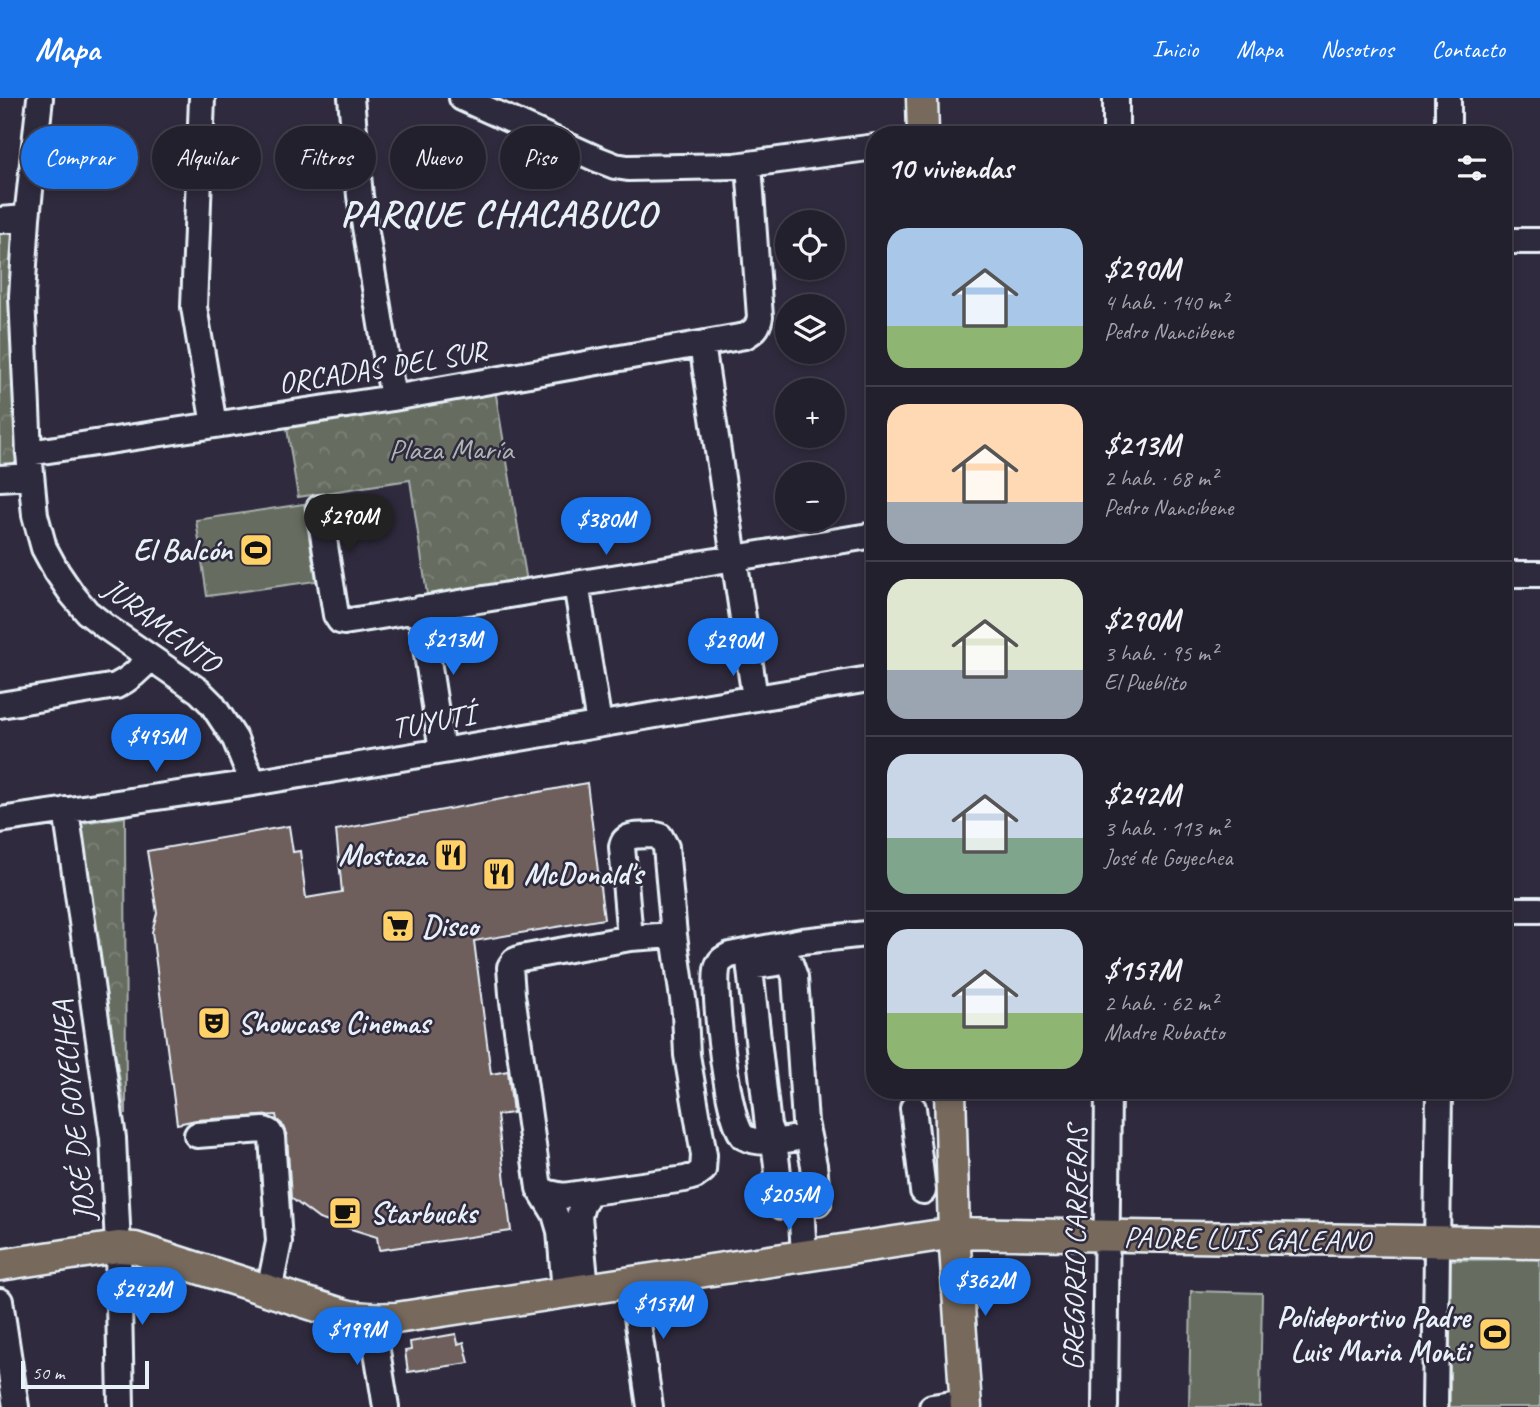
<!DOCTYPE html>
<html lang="es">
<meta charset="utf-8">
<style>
:root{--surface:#23202e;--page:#2f2d3a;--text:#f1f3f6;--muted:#a3a3aa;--line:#403e4a;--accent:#1a73e8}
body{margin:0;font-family:Caveat,sans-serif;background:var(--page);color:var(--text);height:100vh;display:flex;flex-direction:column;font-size:26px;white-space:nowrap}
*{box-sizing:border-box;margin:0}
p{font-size:23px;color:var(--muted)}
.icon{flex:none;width:38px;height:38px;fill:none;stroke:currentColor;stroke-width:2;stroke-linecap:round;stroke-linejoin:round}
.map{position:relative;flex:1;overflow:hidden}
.details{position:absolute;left:866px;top:28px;width:646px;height:973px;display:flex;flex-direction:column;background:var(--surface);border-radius:28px;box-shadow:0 4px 10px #0003,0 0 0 2px var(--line)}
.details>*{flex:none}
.top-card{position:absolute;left:21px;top:28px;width:665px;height:63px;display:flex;gap:14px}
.controls{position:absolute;left:775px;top:112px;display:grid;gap:14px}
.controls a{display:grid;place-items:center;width:70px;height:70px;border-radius:50%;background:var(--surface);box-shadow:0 4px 10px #0003,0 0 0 2px var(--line);font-size:35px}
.scale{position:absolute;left:21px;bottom:18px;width:128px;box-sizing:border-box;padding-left:7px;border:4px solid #e8f1f8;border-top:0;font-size:19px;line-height:24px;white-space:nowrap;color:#e8f1f8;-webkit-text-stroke:5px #2f2a3d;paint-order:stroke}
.price{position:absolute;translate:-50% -60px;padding:0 16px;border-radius:24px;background:var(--accent);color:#fff;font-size:23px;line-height:46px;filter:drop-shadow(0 2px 4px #0008)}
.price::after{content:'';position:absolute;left:50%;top:42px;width:21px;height:16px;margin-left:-10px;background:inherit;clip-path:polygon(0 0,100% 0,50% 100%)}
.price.on{background:#222;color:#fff}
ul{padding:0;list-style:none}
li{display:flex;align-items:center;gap:21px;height:175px;padding:0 21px}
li+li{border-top:2px solid var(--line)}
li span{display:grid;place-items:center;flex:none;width:196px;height:140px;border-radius:21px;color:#555}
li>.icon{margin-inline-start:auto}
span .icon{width:84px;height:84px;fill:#fffc;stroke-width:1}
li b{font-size:30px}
h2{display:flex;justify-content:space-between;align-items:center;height:84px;padding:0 21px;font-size:30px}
.pill{padding:0 24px;border-radius:32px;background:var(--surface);box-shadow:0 4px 10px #0003,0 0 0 2px var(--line);font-size:24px;line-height:63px}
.pill.on{background:var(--accent);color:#fff}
header{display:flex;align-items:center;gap:42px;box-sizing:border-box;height:98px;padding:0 35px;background:var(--accent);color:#fff}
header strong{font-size:33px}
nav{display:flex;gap:38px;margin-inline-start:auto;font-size:24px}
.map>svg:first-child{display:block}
</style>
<header>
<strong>Mapa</strong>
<nav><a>Inicio</a><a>Mapa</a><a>Nosotros</a><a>Contacto</a></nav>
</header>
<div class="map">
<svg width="1540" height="1309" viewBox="0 0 1540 1309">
<defs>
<pattern id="park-crowns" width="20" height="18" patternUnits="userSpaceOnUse" patternTransform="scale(1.75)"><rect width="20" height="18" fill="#666d60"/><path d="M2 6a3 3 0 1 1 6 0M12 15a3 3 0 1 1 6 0" fill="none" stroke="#7c8278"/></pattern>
</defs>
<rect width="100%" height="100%" fill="#2f2a3d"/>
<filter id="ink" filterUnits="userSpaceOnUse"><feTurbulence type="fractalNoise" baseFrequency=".0143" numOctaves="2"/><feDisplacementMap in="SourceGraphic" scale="14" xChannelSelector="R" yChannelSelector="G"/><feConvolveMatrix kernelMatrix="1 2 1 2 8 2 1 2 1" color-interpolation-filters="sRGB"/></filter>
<g filter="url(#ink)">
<!-- park -->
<path fill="url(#park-crowns)" stroke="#a7afac" stroke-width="2" d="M0,125H19V368L0,370Z
M495,291L528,490L429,510L410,382L298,399L286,324Z
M125,719L126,1016L75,726Z"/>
<!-- pitch -->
<path fill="#666d60" stroke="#a7afac" stroke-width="2" d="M304,406L316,483L207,498L196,422Z
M1540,1161V1309H1450V1162Z
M1191,1193L1262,1195L1260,1309H1189Z"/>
<!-- building -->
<path fill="#6e5e5b" stroke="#e8f1f8" stroke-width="2" d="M587,685L604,821L474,843L491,976L508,973L513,1015L497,1017L511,1133L379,1152L377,1139L319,1121L291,1100L287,1038L282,1026L277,1022L276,1017L196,1022L177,1026L152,834L157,815L147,753L289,728L293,754L300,753L306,800L342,794L336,732Z
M456,1236L458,1246L464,1244L469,1265L408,1274L405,1253L411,1252L410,1244Z"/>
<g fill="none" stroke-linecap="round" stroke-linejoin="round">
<defs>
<path id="minor" d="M40,0L27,120L22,198L29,355L35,417L44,450L57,474L72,496L87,514L106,529L199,593L212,606L235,641L253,685
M202,0L194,209L214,327
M351,0L360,98L393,300
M462,0L597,61L615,68L628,70L735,68L875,49
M1116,37V0
M1448,37V0
M0,122L27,120
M1503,143H1540
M702,246L755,600
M29,355L393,300L745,238C754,233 758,230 760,219L749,67
M0,380L31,378
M319,410L336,517L340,523L344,524L875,437
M1503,476H1540
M576,486L599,626
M420,511L442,653
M0,607L116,588C130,581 140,572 150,560
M66,712L113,1040L118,1149L121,1309
M0,722L253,685L875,580
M1503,812H1540
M674,837L685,915L687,957L704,1057L703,1072L695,1078L685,1081L563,1098L549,1095L539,1090L512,896L510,869L514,863L521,860L630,840Z
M630,840L622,749C624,734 644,738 656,737L660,738L666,749L674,837
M748,854L768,1028L774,1043L782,1108L801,1106L804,1157
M750,869L784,864L790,865L795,879L805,1024L814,1067L818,1105
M913,1010L923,1093
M197,1037L264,1032L269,1034L272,1039L279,1144L269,1193
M808,1038C789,1041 762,1049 744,1039C728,1029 713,894 717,872C718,863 724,860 730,857L802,843L875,835
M539,1090L555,1116L560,1133L565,1194
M632,1184L650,1309
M586,1191L579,1118L582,1108L589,1094
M0,1203L16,1309
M372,1222L386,1309
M932,1309L965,1304
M1105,1309L1108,992
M1435,1309L1439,992"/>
<path id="major" d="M922,0L923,37
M950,992L954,1135L966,1309
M0,1167L118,1149L135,1150L342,1216C360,1221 376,1221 396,1220L954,1135L1540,1145"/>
</defs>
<!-- minor casing -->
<use href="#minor" stroke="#e8f1f8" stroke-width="30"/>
<!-- major casing -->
<use href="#major" stroke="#e8f1f8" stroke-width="35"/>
<!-- minor -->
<use href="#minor" stroke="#2f2a3d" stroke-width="24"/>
<!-- major -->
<use href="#major" stroke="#77695c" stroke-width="30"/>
</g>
</g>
<!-- icons -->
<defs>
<symbol id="stadium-square" viewBox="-11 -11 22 22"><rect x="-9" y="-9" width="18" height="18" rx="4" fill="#ffd166" stroke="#2f2a3d"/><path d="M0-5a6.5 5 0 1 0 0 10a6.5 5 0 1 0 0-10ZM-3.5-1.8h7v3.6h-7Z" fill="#111"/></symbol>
<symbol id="restaurant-square" viewBox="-11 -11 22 22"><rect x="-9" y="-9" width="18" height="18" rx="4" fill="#ffd166" stroke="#2f2a3d"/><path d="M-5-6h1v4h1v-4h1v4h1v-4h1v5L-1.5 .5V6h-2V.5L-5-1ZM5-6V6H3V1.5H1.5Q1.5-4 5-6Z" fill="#111"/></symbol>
<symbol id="supermarket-square" viewBox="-11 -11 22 22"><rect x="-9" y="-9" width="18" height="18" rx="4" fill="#ffd166" stroke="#2f2a3d"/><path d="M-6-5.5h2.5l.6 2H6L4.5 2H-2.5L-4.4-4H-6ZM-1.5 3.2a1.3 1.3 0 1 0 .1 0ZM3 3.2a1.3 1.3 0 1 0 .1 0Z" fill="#111"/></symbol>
<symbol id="theatre-square" viewBox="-11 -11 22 22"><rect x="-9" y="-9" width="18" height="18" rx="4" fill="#ffd166" stroke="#2f2a3d"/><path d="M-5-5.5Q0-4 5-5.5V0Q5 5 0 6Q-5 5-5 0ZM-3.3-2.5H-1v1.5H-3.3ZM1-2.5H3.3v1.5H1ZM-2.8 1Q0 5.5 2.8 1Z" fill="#111"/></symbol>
<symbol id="cafe-square" viewBox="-11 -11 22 22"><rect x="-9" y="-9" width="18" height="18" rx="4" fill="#ffd166" stroke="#2f2a3d"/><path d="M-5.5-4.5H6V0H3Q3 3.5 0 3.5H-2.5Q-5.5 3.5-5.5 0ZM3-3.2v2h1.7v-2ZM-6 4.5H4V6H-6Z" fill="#111"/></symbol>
</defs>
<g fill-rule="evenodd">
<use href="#stadium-square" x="237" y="433" width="38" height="38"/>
<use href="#restaurant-square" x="432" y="738" width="38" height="38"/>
<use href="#restaurant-square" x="480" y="757" width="38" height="38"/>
<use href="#supermarket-square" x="379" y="809" width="38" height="38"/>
<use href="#theatre-square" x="195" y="906" width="38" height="38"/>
<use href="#cafe-square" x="326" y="1096" width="38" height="38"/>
<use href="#stadium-square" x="1476" y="1217" width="38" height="38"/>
</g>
<g text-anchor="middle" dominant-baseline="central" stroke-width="5" stroke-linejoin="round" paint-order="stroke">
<!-- street labels -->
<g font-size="30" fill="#e8f1f8" stroke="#2f2a3d">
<text transform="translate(382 269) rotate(-9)">ORCADAS DEL SUR</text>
<text transform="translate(162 527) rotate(37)">JURAMENTO</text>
<text transform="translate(433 623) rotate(-10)">TUYUTÍ</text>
<text transform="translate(73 1013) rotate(-96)">JOSÉ DE GOYECHEA</text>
<text transform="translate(1247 1141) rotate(1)">PADRE LUIS GALEANO</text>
<text transform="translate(1075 1150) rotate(-89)">GREGORIO CARRERAS</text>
</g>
<!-- park labels -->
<g font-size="30" fill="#aeb6b4" stroke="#2f2a3d">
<text x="451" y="351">Plaza María</text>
</g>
<!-- poi labels -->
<g font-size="30" font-weight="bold" fill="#e8f1f8" stroke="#2f2a3d" text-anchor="start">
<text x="232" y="452" text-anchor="end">El Balcón</text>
<text x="426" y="757" text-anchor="end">Mostaza</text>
<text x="524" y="776">McDonald's</text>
<text x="422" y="828">Disco</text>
<text x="238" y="925">Showcase Cinemas</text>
<text x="370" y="1115">Starbucks</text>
<text x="1470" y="1219" text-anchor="end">Polideportivo Padre<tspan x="1470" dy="34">Luis Maria Monti</tspan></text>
</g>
<!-- district labels -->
<g font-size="37" font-weight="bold" letter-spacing="2" fill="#e8f1f8" stroke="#2f2a3d">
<text x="499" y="115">PARQUE CHACABUCO</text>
</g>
</g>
</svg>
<div class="controls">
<a><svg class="icon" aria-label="locate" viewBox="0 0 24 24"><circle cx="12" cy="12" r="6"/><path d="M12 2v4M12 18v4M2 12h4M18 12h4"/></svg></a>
<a><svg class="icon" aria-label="layers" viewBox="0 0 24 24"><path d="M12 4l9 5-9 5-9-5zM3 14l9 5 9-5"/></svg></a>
<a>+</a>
<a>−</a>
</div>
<div class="scale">50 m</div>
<b class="price on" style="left:349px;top:456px">$290M</b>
<b class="price" style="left:606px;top:459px">$380M</b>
<b class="price" style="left:453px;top:579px">$213M</b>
<b class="price" style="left:733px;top:580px">$290M</b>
<b class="price" style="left:156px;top:676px">$495M</b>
<b class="price" style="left:789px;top:1134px">$205M</b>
<b class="price" style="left:985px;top:1220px">$362M</b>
<b class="price" style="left:142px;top:1229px">$242M</b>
<b class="price" style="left:663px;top:1243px">$157M</b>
<b class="price" style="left:357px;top:1269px">$199M</b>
<div class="top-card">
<a class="pill on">Comprar</a>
<a class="pill">Alquilar</a>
<a class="pill">Filtros</a>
<a class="pill">Nuevo</a>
<a class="pill">Piso</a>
</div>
<section class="details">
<h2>10 viviendas<svg class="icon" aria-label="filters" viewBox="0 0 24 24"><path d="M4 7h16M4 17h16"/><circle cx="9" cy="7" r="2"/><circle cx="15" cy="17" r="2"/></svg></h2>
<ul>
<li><span style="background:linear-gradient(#a9c7e8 70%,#8fb573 0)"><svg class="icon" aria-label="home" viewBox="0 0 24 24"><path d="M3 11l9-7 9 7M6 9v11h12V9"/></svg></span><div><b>$290M</b><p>4 hab. · 140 m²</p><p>Pedro Nancibene</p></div></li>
<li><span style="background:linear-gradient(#ffd9b3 70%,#9aa5b1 0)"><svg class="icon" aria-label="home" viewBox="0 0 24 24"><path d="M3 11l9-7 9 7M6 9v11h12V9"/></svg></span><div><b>$213M</b><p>2 hab. · 68 m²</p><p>Pedro Nancibene</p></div></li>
<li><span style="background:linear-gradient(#dfe7d0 65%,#9aa5b1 0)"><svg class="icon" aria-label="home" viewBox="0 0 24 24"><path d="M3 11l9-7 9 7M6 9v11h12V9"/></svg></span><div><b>$290M</b><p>3 hab. · 95 m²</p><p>El Pueblito</p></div></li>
<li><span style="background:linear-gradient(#c9d6e8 60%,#7fa58c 0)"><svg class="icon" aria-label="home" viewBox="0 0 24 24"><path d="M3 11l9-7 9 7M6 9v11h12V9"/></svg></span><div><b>$242M</b><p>3 hab. · 113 m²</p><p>José de Goyechea</p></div></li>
<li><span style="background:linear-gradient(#c9d6e8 60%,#8fb573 0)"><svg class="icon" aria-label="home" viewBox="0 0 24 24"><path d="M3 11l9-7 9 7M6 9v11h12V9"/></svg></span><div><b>$157M</b><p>2 hab. · 62 m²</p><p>Madre Rubatto</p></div></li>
</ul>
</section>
</div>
